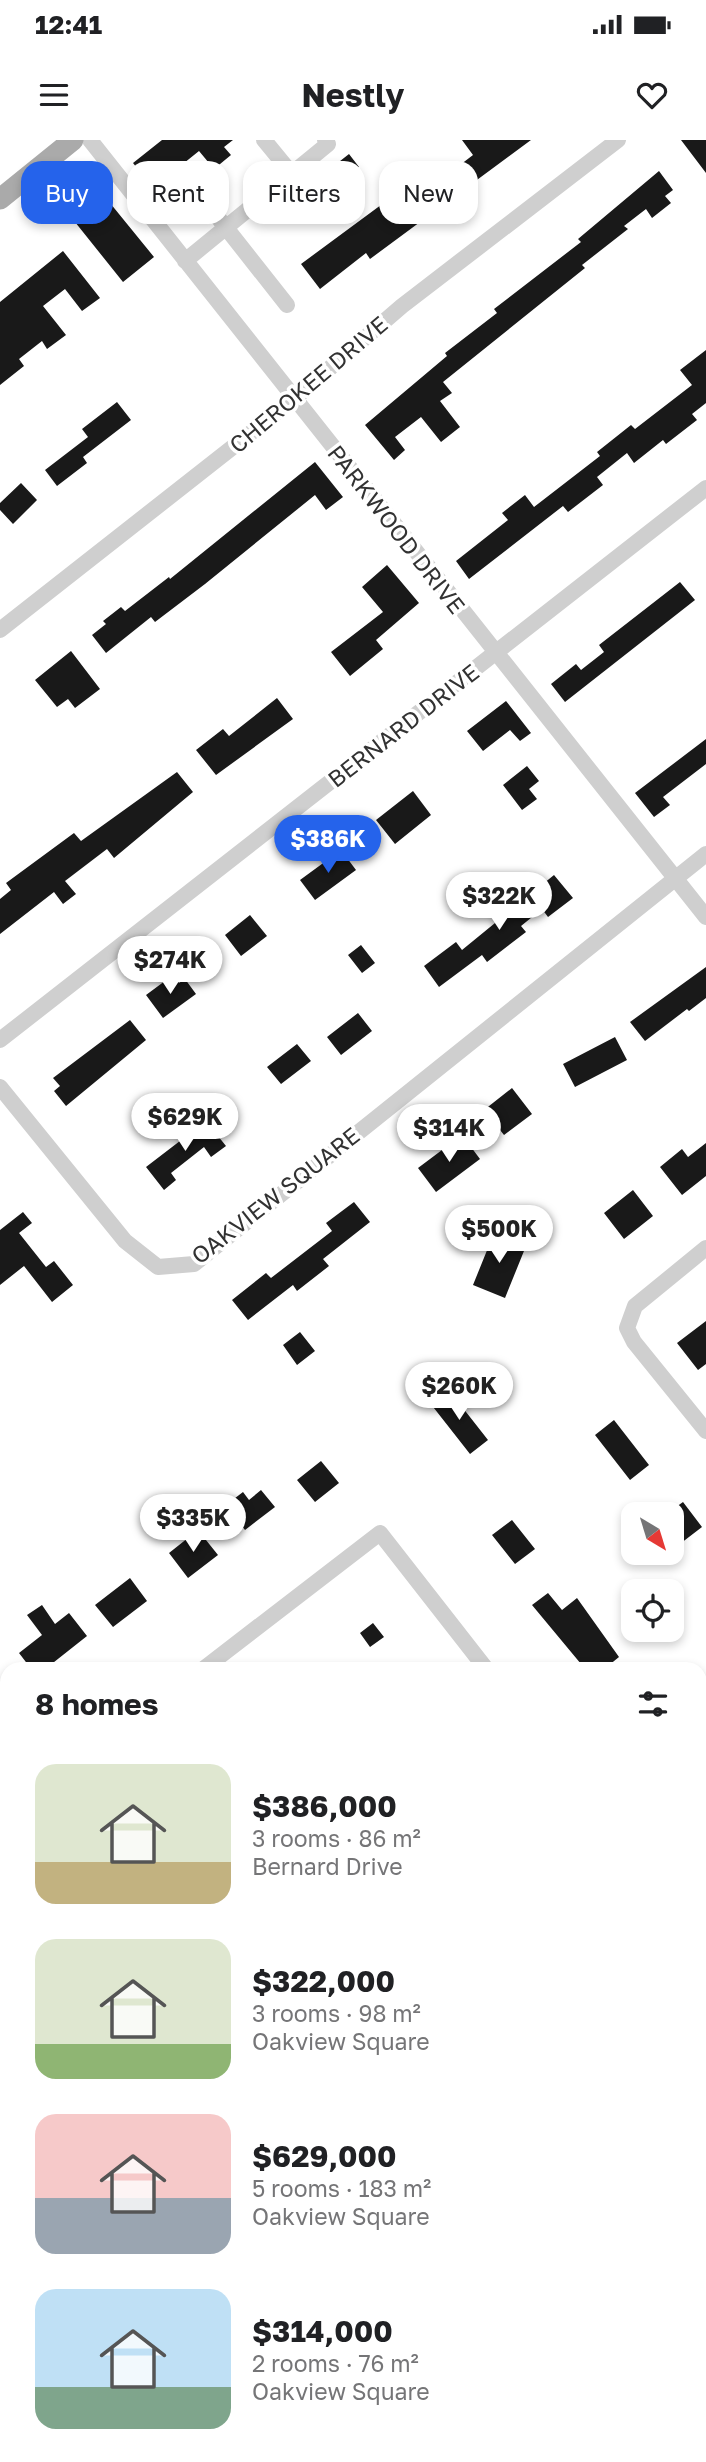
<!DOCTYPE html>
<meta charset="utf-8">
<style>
:root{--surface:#fff;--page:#f2f2f2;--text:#202124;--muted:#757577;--accent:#2563eb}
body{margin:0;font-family:"Golos Text",sans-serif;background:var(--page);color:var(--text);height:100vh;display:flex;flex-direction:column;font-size:26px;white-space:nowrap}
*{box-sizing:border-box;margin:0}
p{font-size:23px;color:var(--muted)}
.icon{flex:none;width:38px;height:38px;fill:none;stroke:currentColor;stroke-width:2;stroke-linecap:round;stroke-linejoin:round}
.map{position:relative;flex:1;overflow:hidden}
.panel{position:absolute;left:0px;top:1522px;width:707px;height:800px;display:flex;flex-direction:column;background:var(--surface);border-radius:21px 21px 0 0;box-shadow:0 4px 10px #0003}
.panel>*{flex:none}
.top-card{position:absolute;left:21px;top:21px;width:665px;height:63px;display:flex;gap:14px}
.needle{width:46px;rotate:142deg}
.tools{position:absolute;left:621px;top:1362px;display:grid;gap:14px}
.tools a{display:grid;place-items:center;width:63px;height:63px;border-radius:14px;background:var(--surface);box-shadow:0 4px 10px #0003;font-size:35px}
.price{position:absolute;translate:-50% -60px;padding:0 16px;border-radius:24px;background:#fff;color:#222;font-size:23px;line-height:46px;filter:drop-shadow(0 2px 4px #0008)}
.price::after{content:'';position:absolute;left:50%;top:42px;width:21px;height:16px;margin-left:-10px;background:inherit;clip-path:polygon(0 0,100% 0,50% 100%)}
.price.selected{background:var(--accent);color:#fff}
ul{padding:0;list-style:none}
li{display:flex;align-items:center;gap:21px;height:175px;padding:0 35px}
li span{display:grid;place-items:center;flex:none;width:196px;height:140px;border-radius:21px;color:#555}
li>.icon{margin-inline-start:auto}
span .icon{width:84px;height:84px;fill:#fffc;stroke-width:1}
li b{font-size:30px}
h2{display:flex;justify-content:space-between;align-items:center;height:84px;padding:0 35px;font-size:30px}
.tag{padding:0 24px;border-radius:21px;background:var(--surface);box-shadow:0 4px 10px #0003;font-size:24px;line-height:63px}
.tag.selected{background:var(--accent);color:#fff}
.status{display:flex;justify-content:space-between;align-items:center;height:49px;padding:0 35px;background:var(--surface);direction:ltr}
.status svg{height:19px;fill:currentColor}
header{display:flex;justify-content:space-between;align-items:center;height:91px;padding:0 35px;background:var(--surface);font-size:32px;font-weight:700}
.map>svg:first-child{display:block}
</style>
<div class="status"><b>12:41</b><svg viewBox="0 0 49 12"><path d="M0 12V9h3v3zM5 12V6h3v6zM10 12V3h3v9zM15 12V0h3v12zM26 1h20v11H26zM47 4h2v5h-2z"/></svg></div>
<header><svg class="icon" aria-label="menu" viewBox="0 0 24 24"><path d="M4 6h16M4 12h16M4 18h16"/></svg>Nestly<svg class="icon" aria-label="heart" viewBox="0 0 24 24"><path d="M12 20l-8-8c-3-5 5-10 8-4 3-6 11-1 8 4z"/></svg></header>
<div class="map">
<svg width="706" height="2322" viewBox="0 0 706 2322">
<rect width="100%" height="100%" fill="#fff"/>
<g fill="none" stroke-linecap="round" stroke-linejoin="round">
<!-- stream -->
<path stroke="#cde1e9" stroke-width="5" d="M0,1978L6,1938"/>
</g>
<!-- building -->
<path fill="#191919" d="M162,0H233L224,7L231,15L214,29L199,11L153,48L133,23Z
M462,0H531L370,119L366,113L320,149L301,124L385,62L392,72L440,34L443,38L473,15Z
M681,0H706V33Z
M349,14L359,27L326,53L316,40Z
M659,31L673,50L665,56L671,63L652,78L646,69L624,86L628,89L582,125L585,128L443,242L452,253L440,261L460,287L441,302L421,277L395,297L405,310L394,320L365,285L447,216L445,213L497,173L494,169L581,102L578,99Z
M97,47L154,117L123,142L67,72Z
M63,111L100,158L82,171L65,149L43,166L66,195L47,209L42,201L19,219L24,226L0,245V162Z
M706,210V263L692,274L697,280L666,304L663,300L634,323L627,313L597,337L603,345L568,372L563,366L469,439L456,421L508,380L502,373L525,355L534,367L600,316L597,312L631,285L635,289L692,245L680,230Z
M117,262L131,280L83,317L87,323L57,346L45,330L88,297L82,289Z
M315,322L343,357L326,370L315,355L205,444L155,482L151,477L106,513L92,495L106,484L103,481L121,467L125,471L169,437L170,439Z
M21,343L37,360L13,384L0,370V363Z
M387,425L419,463L376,500L383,509L350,536L331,512L383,472L362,447Z
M680,442L695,460L565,562L551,544L576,524L581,530L604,512L599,505Z
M71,511L100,549L75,568L68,559L57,567L35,540Z
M277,558L293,579L216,635L196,610L223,589L229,596Z
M506,561L531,593L520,601L510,590L483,611L467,591Z
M706,599V624L663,657L670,665L654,677L635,653Z
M527,626L539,641L529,649L537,659L522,670L503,645Z
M177,632L193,652L114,718L107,709L65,741L76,754L63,764L54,752L0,794V759L11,750L6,743L74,693L81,701Z
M413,651L431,675L395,704L376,680Z
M341,710L356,730L315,760L300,740Z
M554,735L573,758L548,777L542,769L521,786L526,792L487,822L482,815L439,847L424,826L456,802L462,810Z
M250,775L267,796L241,816L225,795Z
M361,805L375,823L362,833L348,815Z
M706,827V858L689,871L687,869L645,901L630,882Z
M173,835L179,843L185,839L196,854L163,878L146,855Z
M358,873L372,891L341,915L327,897Z
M130,880L146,900L66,966L54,951L60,946L53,938Z
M615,897L627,920L575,947L563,924Z
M297,904L311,921L281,944L267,927Z
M512,948L532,974L504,995L484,970Z
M206,981L226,1006L211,1017L204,1007L171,1033L176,1040L164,1050L146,1027Z
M462,995L480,1019L436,1052L418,1028Z
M706,1003V1036L682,1055L660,1027L682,1009L688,1017Z
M633,1050L653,1076L624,1099L604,1073Z
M354,1062L370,1082L323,1119L329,1126L297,1151L293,1145L248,1180L232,1160L266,1133L271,1138L332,1091L326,1083Z
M23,1072L32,1083L19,1093L46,1127L54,1121L73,1145L52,1162L24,1126L0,1145V1090Z
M494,1093L526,1106L505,1158L473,1145Z
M706,1181V1224L698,1230L677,1203Z
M300,1192L315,1211L297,1225L283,1205Z
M448,1249L488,1300L470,1314L430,1263Z
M614,1280L649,1325L630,1340L595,1295Z
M321,1321L339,1343L315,1362L297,1340Z
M261,1350L275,1367L245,1390L226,1365L243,1352L249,1360Z
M683,1362L702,1387L672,1410V1370Z
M512,1380L535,1409L515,1424L492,1395Z
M198,1390L218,1415L188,1438L169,1413Z
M130,1438L147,1461L113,1487L95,1465Z
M548,1453L562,1470L577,1458L619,1517L603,1530H586L532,1465Z
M42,1465L55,1484L69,1473L87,1496L44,1530H32L19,1513L42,1495L27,1475Z
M373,1483L384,1497L370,1507L360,1493Z"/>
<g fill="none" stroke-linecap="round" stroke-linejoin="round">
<!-- minor -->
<path stroke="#cfcfcf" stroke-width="16" d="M90,0L706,777
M264,0L292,34
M186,37L287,165
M185,121L328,4L325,0
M0,490L294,259L402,166L618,0
M0,900L706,348
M0,947L125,1101L158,1127L194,1124L706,714
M706,1108L635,1166L627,1188L634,1202L706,1291
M202,1530L380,1393L487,1530
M0,1681L7,1676
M700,1801L706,1808
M0,1899L7,1908
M700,2306L706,2314
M320,2315L325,2322"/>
<!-- major -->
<path stroke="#aaa" stroke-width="21" d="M0,59L73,0"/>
</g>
<g text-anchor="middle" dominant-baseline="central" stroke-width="7" stroke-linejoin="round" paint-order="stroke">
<!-- street labels -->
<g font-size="23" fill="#323232" stroke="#fff">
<text transform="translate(308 244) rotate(-40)">CHEROKEE DRIVE</text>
<text transform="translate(397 389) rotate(52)">PARKWOOD DRIVE</text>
<text transform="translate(403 585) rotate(-38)">BERNARD DRIVE</text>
<text transform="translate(275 1055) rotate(-38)">OAKVIEW SQUARE</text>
</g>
</g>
</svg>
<div class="tools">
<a><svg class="needle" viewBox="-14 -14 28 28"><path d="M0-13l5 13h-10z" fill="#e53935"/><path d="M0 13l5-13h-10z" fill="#757577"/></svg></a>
<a><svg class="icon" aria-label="locate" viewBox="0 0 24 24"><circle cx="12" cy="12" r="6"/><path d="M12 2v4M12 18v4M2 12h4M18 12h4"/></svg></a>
</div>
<b class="price selected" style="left:328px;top:735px">$386K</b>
<b class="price" style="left:499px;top:792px">$322K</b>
<b class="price" style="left:170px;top:856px">$274K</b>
<b class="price" style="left:185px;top:1013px">$629K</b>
<b class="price" style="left:449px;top:1024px">$314K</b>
<b class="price" style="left:499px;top:1125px">$500K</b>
<b class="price" style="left:459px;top:1282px">$260K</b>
<b class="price" style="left:193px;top:1414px">$335K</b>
<div class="top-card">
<a class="tag selected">Buy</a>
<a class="tag">Rent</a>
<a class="tag">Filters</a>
<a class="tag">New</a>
</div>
<section class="panel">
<h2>8 homes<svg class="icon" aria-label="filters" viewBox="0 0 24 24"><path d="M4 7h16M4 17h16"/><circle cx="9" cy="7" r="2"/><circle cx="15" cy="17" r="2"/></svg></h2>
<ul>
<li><span style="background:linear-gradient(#dfe7d0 70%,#c2b280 0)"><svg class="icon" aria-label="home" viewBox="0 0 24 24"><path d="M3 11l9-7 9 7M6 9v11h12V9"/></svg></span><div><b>$386,000</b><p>3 rooms · 86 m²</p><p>Bernard Drive</p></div></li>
<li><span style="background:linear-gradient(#dfe7d0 75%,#8fb573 0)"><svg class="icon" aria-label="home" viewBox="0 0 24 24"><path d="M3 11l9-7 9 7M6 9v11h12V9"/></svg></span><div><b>$322,000</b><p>3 rooms · 98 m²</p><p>Oakview Square</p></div></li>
<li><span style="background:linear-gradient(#f6c9c9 60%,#9aa5b1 0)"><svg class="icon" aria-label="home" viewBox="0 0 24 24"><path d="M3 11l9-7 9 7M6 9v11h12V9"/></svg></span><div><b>$629,000</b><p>5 rooms · 183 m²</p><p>Oakview Square</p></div></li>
<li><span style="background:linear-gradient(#bfe0f5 70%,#7fa58c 0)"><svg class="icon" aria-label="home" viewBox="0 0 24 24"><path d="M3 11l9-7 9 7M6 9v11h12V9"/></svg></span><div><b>$314,000</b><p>2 rooms · 76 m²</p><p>Oakview Square</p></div></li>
</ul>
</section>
</div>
